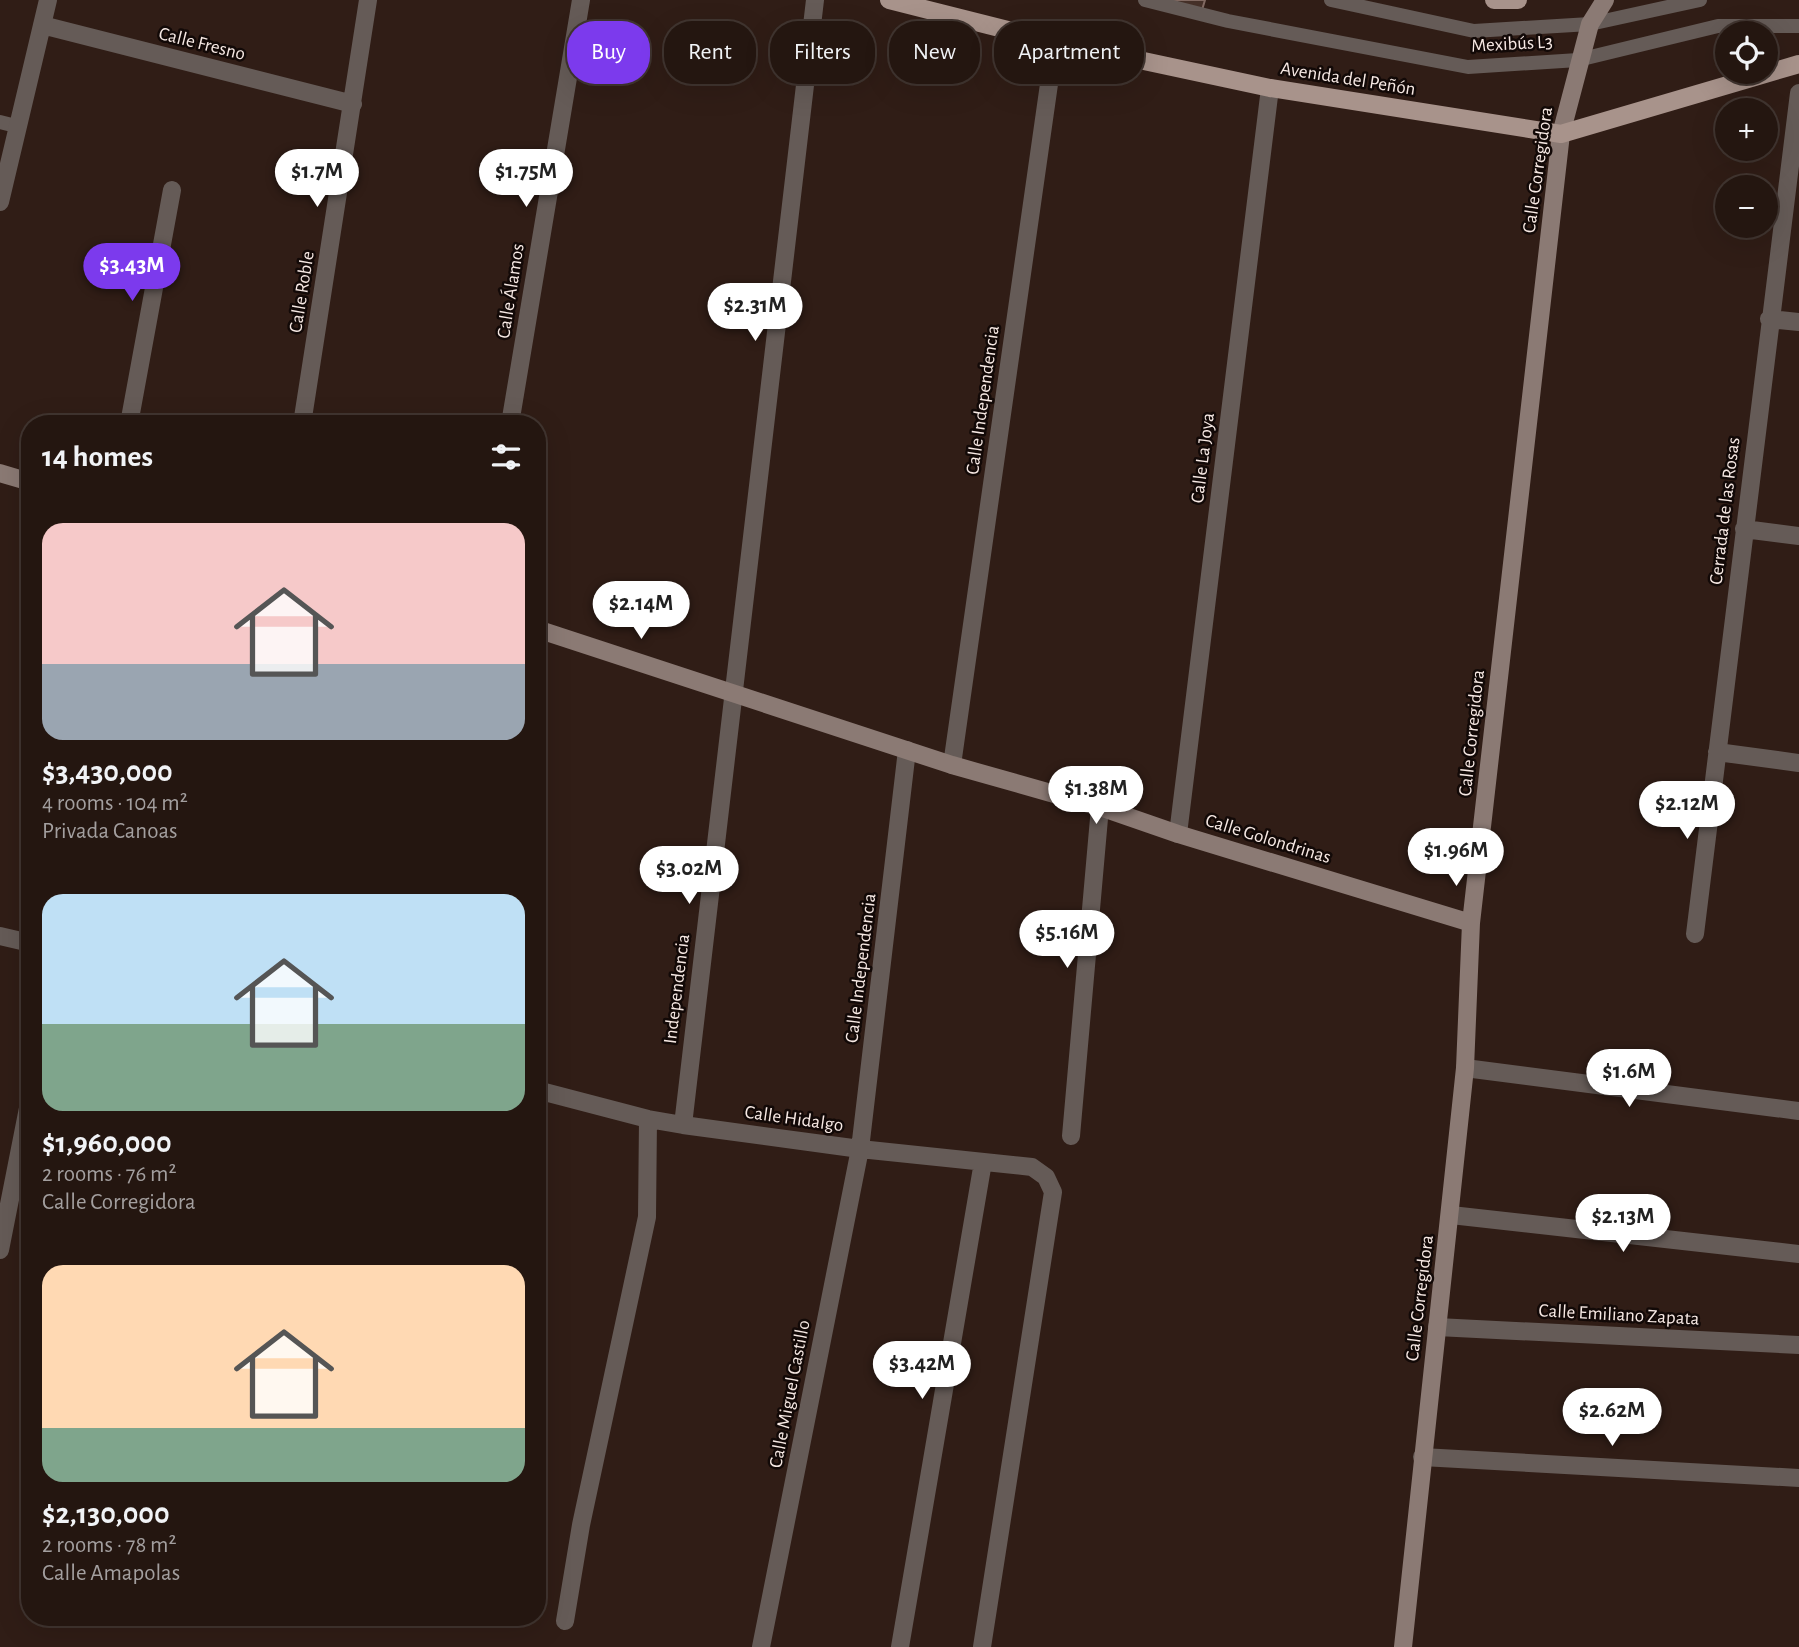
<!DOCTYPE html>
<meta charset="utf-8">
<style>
:root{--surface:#241610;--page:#2c1f19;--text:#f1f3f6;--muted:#a39f9f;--line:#413530;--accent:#7c3aed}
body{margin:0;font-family:"Alegreya Sans",sans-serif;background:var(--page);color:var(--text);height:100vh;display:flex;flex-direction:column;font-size:26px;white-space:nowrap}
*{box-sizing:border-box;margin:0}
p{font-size:23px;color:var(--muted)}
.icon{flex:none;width:38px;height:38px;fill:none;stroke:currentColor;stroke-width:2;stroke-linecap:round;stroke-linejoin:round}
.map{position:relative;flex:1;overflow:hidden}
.sheet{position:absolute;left:21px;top:415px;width:525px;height:1211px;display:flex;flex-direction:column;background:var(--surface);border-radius:28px;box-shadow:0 7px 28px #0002,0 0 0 2px var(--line)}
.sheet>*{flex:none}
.top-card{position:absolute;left:567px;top:21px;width:665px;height:63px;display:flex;gap:14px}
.buttons{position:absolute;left:1715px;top:21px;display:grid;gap:14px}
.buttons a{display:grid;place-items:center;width:63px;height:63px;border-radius:50%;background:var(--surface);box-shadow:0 7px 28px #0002,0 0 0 2px var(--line);font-size:35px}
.price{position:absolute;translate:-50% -60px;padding:0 16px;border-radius:24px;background:#fff;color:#222;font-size:23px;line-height:46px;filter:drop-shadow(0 2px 4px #0008)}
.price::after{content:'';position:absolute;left:50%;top:42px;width:21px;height:16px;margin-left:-10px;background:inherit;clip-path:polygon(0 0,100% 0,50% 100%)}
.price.on{background:var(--accent);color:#fff}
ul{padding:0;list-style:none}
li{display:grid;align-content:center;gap:14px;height:371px;padding:0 21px}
li span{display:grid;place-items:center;height:217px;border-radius:21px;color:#555}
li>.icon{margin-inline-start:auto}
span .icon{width:126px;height:126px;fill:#fffc;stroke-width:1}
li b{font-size:30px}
h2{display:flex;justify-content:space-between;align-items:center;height:84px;padding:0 21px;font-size:30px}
.tag{padding:0 24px;border-radius:28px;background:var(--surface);box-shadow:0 7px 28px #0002,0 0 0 2px var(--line);font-size:24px;line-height:63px}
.tag.on{background:var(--accent);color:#fff}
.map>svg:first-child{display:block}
</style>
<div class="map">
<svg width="1799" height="1647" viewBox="0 0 1799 1647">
<rect width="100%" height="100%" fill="#301d16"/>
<!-- building -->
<path fill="#453028" stroke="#816961" stroke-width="2" d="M1167,0H1205L1202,10Z"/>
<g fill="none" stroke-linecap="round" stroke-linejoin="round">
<!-- lane -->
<path stroke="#655b57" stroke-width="14" d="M1145,0L1228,21L1468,67L1578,60L1718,26H1799
M1331,0L1474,31L1590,24L1700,0
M0,122L16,126"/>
<!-- street -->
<path stroke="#655b57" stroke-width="18" d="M42,25L353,104
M0,202L48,0
M1769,319L1799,322
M129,424L172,190
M302,424L368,0
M510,424L581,0
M1744,529L1799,536
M1717,752L1799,763
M952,765L1055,42
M1178,834L1270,88
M1695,934L1799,93
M0,936L30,943
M1465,1068L1799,1111
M537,1090L648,1119L683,1125L860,1149L1032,1167L1046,1177L1053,1192L982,1647
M683,1125L815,0
M1071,1136L1100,807
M1451,1215L1799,1254
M0,1250L30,1098
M1437,1327L1799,1345
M1422,1457L1799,1478
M565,1621L581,1525L647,1217L648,1119
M761,1647L860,1149L907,750
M900,1647L983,1162"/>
<!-- secondary -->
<path stroke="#8b7a74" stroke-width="18" d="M0,473L30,482
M537,629L952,765L1100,807L1178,834L1471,923
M1403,1647L1465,1068L1471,923L1561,134L1590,24L1605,0"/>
<!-- primary -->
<path stroke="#a8938b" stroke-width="18" d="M889,0L1055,42L1270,88L1561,134L1799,64
M1494,0H1518"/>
</g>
<g text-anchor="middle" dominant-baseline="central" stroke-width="5" stroke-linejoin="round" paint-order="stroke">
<!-- street labels -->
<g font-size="19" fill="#f7e9e4" stroke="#120907">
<text transform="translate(202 44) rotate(14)">Calle Fresno</text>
<text transform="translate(1512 44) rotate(-3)">Mexibús L3</text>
<text transform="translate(1348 79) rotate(9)">Avenida del Peñón</text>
<text transform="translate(1538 170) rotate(-82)">Calle Corregidora</text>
<text transform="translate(511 291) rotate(-81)">Calle Álamos</text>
<text transform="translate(302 292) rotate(-81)">Calle Roble</text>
<text transform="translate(983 400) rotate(-82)">Calle Independencia</text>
<text transform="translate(1203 458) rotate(-83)">Calle La Joya</text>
<text transform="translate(1725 511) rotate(-83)">Cerrada de las Rosas</text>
<text transform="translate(1472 733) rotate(-84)">Calle Corregidora</text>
<text transform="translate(1268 839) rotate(17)">Calle Golondrinas</text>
<text transform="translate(861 968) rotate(-83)">Calle Independencia</text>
<text transform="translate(677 989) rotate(-83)">Independencia</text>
<text transform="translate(794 1119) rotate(8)">Calle Hidalgo</text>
<text transform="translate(1420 1298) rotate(-83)">Calle Corregidora</text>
<text transform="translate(1619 1315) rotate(3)">Calle Emiliano Zapata</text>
<text transform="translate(790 1394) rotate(-79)">Calle Miguel Castillo</text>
</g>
</g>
</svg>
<div class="buttons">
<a><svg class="icon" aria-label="locate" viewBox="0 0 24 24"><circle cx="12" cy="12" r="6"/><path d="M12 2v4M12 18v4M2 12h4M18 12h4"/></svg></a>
<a>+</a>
<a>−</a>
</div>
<b class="price" style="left:317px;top:209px">$1.7M</b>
<b class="price" style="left:526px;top:209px">$1.75M</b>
<b class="price on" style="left:132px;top:303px">$3.43M</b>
<b class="price" style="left:755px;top:343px">$2.31M</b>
<b class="price" style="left:641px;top:641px">$2.14M</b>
<b class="price" style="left:1096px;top:826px">$1.38M</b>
<b class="price" style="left:1687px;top:841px">$2.12M</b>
<b class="price" style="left:1456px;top:888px">$1.96M</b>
<b class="price" style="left:689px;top:906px">$3.02M</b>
<b class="price" style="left:1067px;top:970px">$5.16M</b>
<b class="price" style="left:1629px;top:1109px">$1.6M</b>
<b class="price" style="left:1623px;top:1254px">$2.13M</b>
<b class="price" style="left:922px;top:1401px">$3.42M</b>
<b class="price" style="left:1612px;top:1448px">$2.62M</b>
<div class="top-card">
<a class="tag on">Buy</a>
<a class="tag">Rent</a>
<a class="tag">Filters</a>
<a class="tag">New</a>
<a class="tag">Apartment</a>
</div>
<section class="sheet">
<h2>14 homes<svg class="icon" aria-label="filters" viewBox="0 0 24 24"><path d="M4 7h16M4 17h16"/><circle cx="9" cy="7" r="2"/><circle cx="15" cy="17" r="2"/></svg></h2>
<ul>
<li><span style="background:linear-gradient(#f6c9c9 65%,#9aa5b1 0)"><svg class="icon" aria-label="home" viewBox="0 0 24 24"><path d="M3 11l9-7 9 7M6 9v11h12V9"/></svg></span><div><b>$3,430,000</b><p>4 rooms · 104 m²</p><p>Privada Canoas</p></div></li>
<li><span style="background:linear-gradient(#bfe0f5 60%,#7fa58c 0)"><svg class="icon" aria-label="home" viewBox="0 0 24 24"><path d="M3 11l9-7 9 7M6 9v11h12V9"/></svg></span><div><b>$1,960,000</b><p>2 rooms · 76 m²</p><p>Calle Corregidora</p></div></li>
<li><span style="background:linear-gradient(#ffd9b3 75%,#7fa58c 0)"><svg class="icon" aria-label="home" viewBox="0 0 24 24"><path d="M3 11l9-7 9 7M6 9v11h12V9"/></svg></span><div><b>$2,130,000</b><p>2 rooms · 78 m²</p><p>Calle Amapolas</p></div></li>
</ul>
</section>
</div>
